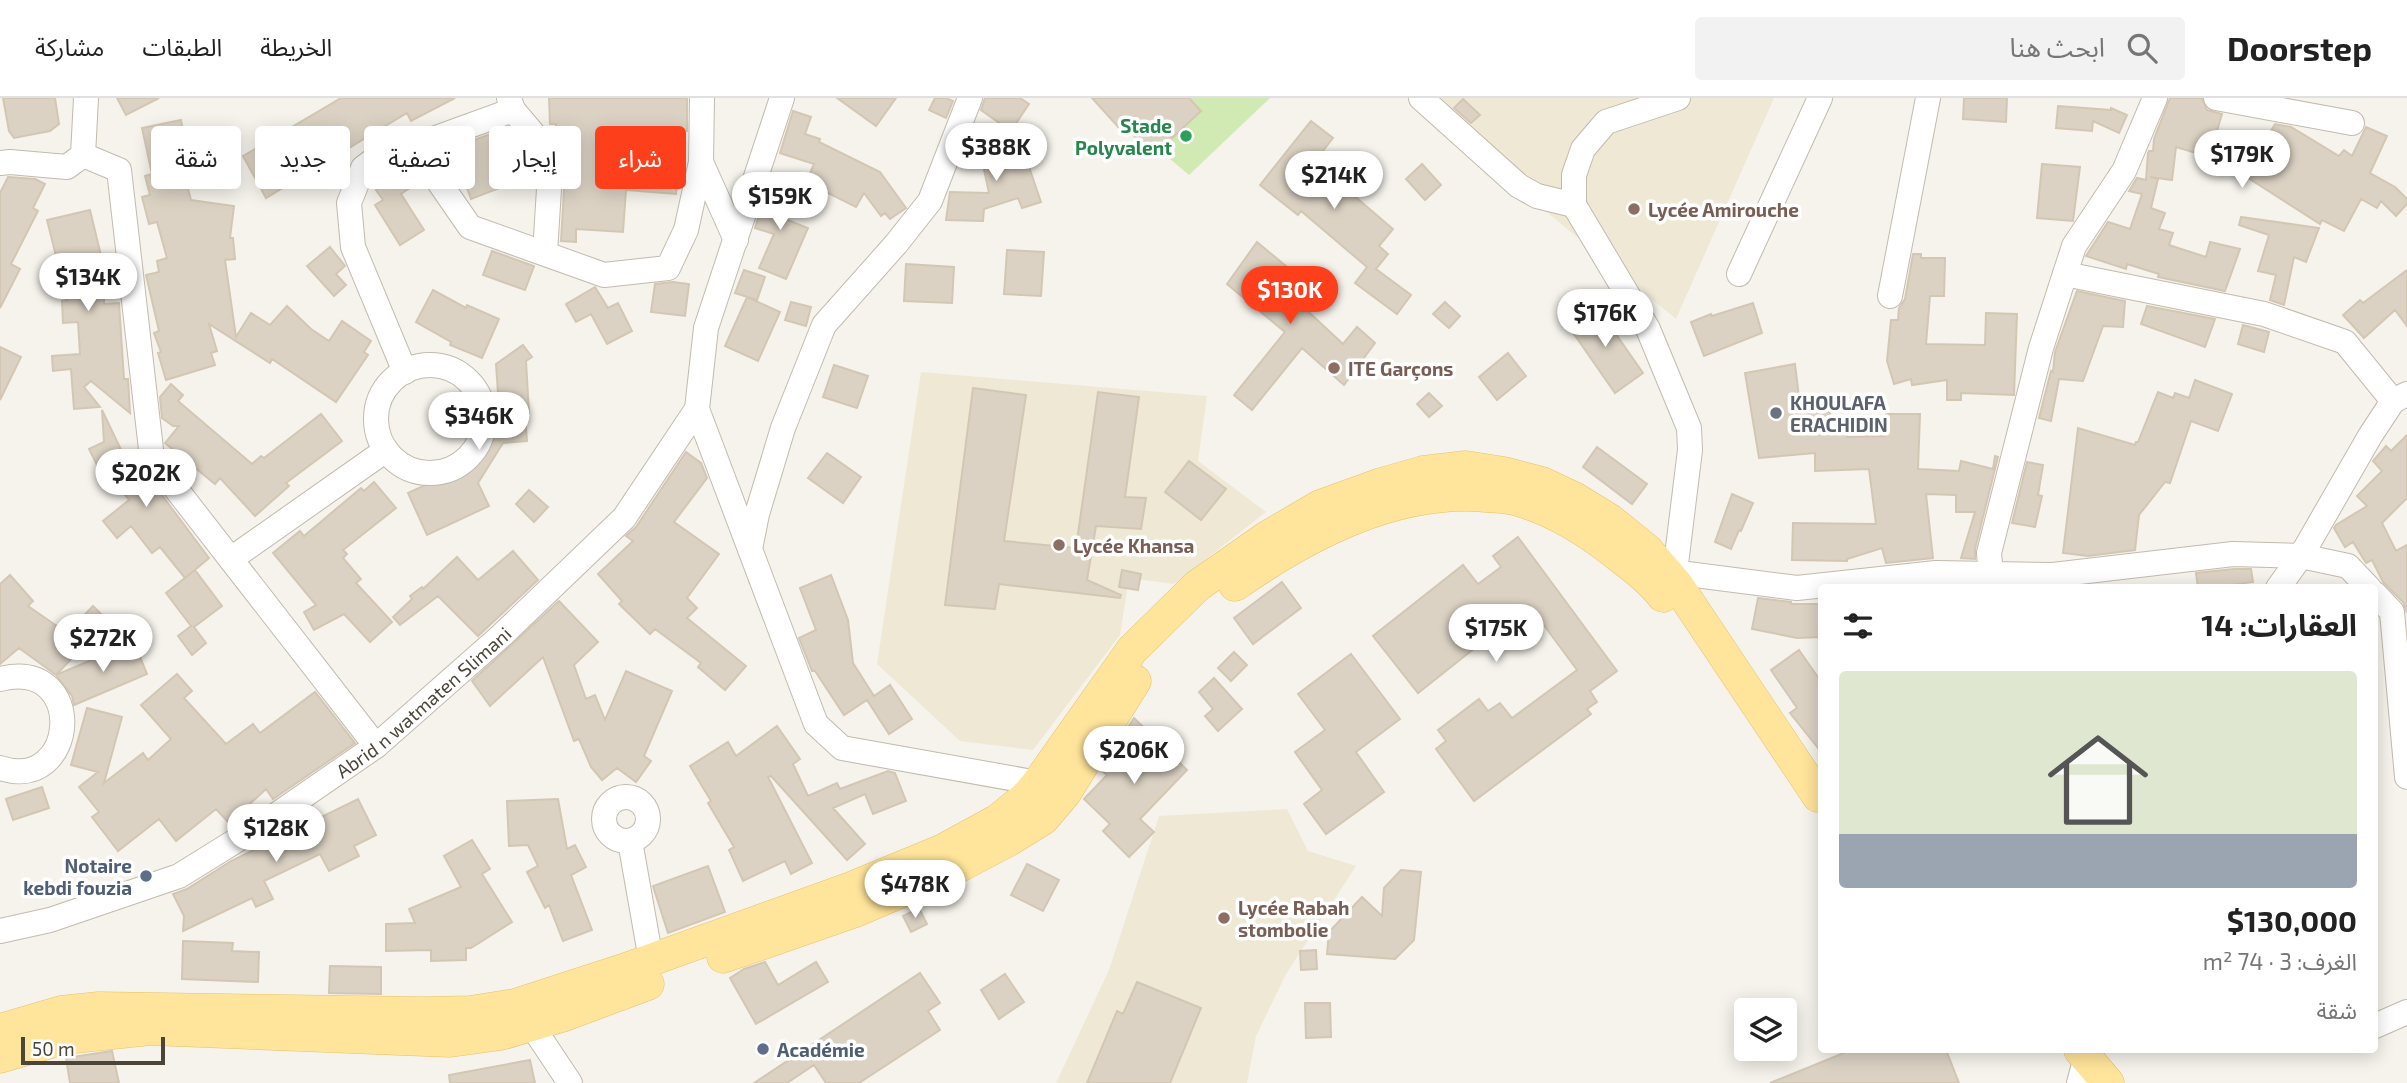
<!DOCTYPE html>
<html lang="ar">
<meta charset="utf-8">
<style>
:root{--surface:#fff;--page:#f2f2f2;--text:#222;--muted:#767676;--line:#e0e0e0;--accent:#fd3f1b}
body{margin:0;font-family:"Exo 2","Noto Sans Arabic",sans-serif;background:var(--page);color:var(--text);direction:rtl;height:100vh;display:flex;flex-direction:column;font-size:26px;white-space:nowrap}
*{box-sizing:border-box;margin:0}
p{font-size:23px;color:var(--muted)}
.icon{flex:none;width:38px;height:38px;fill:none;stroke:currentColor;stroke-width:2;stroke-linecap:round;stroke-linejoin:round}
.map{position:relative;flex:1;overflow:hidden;direction:ltr}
.details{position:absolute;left:1818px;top:486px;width:560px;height:469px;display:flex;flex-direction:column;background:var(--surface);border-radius:7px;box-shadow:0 4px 18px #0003;direction:rtl}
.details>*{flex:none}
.banner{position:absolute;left:21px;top:28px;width:665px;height:63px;direction:rtl;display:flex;gap:14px}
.fabs{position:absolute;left:1734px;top:900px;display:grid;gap:14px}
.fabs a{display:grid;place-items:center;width:63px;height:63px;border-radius:7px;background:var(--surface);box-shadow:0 4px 18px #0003;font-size:35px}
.scale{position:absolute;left:21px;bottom:18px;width:144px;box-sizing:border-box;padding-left:7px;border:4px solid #4b4439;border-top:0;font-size:19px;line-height:24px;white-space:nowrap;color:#4b4439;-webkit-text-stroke:5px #fff;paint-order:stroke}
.price{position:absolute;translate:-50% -60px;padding:0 16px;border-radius:24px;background:#fff;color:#222;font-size:23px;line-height:46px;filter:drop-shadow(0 2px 4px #0008)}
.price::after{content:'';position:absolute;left:50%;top:42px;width:21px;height:16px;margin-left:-10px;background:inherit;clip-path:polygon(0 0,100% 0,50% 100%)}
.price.on{background:var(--accent);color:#fff}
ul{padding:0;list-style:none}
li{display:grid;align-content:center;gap:14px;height:371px;padding:0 21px}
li+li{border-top:2px solid var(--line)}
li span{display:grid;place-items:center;height:217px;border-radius:7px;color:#555}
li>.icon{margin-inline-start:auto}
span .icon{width:126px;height:126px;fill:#fffc;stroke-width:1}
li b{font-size:30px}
h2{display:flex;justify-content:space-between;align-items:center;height:84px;padding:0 21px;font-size:30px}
.tag{padding:0 24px;border-radius:7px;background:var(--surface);box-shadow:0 4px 18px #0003;font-size:24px;line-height:63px}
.tag.on{background:var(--accent);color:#fff}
header{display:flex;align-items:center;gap:42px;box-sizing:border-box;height:98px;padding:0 35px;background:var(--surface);border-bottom:2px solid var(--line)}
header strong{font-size:33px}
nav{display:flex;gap:38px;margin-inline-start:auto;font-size:24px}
.search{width:490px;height:63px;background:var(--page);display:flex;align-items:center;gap:18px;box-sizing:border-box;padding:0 24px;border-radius:7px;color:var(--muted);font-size:26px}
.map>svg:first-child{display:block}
</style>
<header>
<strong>Doorstep</strong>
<div class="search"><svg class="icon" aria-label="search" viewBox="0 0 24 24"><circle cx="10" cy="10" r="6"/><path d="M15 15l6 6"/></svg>ابحث هنا</div>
<nav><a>الخريطة</a><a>الطبقات</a><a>مشاركة</a></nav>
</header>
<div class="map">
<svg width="2407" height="985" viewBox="0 0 2407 985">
<rect width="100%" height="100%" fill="#f6f3ec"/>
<!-- education -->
<path fill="#efe8d5" d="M1409,0H1774L1676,221Z
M921,274L1207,298L1198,363L1266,414L1174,486L1129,480L1120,537L1033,652L960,643L877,566Z
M1287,711L1308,753L1356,768L1286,876L1256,938L1247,985H1056L1109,872L1159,718Z"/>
<!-- green -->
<path fill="#d1eab4" d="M1098,0H1270L1189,77Z"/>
<!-- building -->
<path fill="#dbd2c3" stroke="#d3c7b3" stroke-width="2" d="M3,0H55L59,26L50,33L14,40L9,33Z
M117,0H159L126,17Z
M341,0H455L411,23L407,15L266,100L243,58Z
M549,0H687V33H677L675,68L679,69L676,96L626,92L623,134L576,131V144L561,143L564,92L556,58V26H550Z
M837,0H896L876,28Z
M935,0H946L953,3L946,20L929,12Z
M985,0H1020L1029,6L1011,33L981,12Z
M1092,0H1189L1201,13L1153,58L1125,28L1121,32Z
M1964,0H2007L2006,24L1963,21Z
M2170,0H2202L2207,12L2222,16L2217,33L2243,40L2260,51L2275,26L2291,29L2339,58L2344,52L2352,58L2366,29L2387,38L2370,75L2395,89L2407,101V106L2396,118L2381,103L2377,110L2361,101L2344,133L2322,122L2320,126L2220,62L2176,49L2172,82L2150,79L2158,81L2151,110L2165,115L2159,131L2173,135L2169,147L2206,159L2210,144L2240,151L2225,193L2158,179L2159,176L2127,166L2126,171L2086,158L2108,124L2130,131L2142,96L2129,93L2137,80L2146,82L2148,55L2149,53H2153L2154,41Z
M1463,1L1480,17L1471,25L1454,10Z
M2058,8L2111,12V10L2127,17L2119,35L2093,23L2092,33L2056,30Z
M793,13L811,19L805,36L820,41L819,44L880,74L906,110L890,121L885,115L881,118L864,95L856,109L806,84L814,66L780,55Z
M181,22L187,54L213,42L219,55L183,72L191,102L234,108L230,140H233L235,161L225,162L236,239L251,215L270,227L287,208L311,231L329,243L342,223L371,243L364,254L368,257L336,304L272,261L270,265L209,226L217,253L211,255L215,267L166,282L158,255L161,254L154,235L159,233L146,177L159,174L157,163L167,160L157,124L149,126L142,99L150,97L145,78L152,76L142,30Z
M1311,23L1333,40L1319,58L1335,70L1330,77L1393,131L1379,148L1388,156L1376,171L1411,197L1397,216L1355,185L1367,169L1301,113L1298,117L1260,87Z
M504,31L523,81L471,101L452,50Z
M1017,40L1023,68L1028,66L1041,104L1022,110L1018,100L984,111L983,123L946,122L950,94L989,95L979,48Z
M1422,66L1441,87L1425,102L1406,81Z
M2042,66L2080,69L2073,123L2037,120Z
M401,76L410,90L401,96L424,132L400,147L375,107L383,102L376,92Z
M8,79L35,81L45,86L33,110L38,113L11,166L20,171L0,210V95Z
M769,86L794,94L785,121L808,130L786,181L759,170L774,136L755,130Z
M90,112L104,170V206L119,205L124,281H128L130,315L91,283L84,289L100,309L74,311L71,271L53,273L52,258L80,256L78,224L63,225L62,203L67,202L47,122Z
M2241,119L2319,130L2306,164L2294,159L2284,207L2270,202L2276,177L2258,173L2269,137L2239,127Z
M1257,144L1310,188L1298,204L1343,246L1357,229L1375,245L1344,287L1302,250L1252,312L1234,297L1285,234L1227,186Z
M330,149L345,168L336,176L346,187L334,198L307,168Z
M1007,152L1044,154L1041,198L1004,196Z
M492,153L534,168L525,192L483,177Z
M1913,156H1921V160H1945L1944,198H1930L1926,246L1985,247L1986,215L2017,216L2014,297L1961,295V302H1947V282L1912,287L1911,281L1894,286L1887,263L1891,222H1898L1899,210L1905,201Z
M906,166L954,169L952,205L904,203Z
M744,172L765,179L757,202L735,195Z
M2407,172V228L2395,212L2364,240L2343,217L2360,202L2363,205Z
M673,184L689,186L685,218L651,214L655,186Z
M595,189L608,210L618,205L632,233L607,246L591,216L576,224L566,206Z
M433,192L466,210L467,207L499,221L482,260L450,247L451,244L416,224Z
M2077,193L2125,203L2123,229L2103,228L2083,283L2059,281L2051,323L2039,320L2051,273L2053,274L2055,254Z
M747,199L780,214L758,263L725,248Z
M791,204L811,209L806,228L785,222Z
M1445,204L1460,218L1449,230L1433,216Z
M1753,205L1762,235L1704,258L1691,224L1711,216L1712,218Z
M1595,206L1643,275L1615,295L1567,226Z
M2147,208L2215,221L2205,249L2141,226Z
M2243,227L2269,234L2264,254L2238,246Z
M523,247L532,259L526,263L529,315H525L527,343L503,345L478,385L489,408L427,437L408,395L473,365L489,339L487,311L499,310L496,266Z
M0,249L21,259L0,302Z
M1508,255L1526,278L1497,302L1479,279Z
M1795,266L1799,299L1829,298L1830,303L1796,313L1830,314V333L1847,332V339L1885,338L1886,316H1920L1918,371L1959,373L1961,363L1993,371L1995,358L1998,359L1975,451V461L1961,460L1975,414H1956V397L1926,396L1933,460L1886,465L1882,450L1847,461V463L1792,462L1793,425L1876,426L1869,371L1815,373V355L1759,360L1745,275Z
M834,267L868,278L857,310L823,299Z
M2195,282L2232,296L2218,333L2191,323L2170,385L2165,384L2139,417L2135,452L2088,458L2063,455L2078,330L2135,347L2136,344H2138L2158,294L2173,300L2175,295L2189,300Z
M171,286L183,297L178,303L252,366L261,358L264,360L321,316L342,343L286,385L289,388L255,418L220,380L215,386L165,345L179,328H173L162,320L160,299Z
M973,290L1026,297L1004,443L1076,450L1098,294L1139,299L1125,399L1146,400L1141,431L1096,428L1087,482L1121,497L1120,500L999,486L995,511L945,507Z
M1429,295L1442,308L1429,319L1417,306Z
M102,312L135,381L143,372L209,460L185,480L160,449L152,455L131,428L117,440L103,423L129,402L110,378L104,381L89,351L104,344Z
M2407,337V400L2382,425L2396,453L2407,447V515L2403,504L2383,484L2372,462L2366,465L2353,444L2345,449L2334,430L2336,427L2367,408L2357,398L2382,373L2373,363L2386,348L2391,353Z
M1597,349L1647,386L1632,406L1583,369Z
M686,354L701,365L707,380L674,424L719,456L687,500L697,510L687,520L746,568L725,592L698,569L701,565L655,531L650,536L619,506L622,503L598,476L633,443L626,438L636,429Z
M827,355L861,379L843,405L808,380Z
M1189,363L1226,391L1201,422L1165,394Z
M2027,364L2043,367L2038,397L2042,398L2035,429L2012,425Z
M374,384L396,410L343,452L347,456L343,460L361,481L356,485L392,524L370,544L344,516L314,532L304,514L316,507L273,455L300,433L304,438L361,390L364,393Z
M529,392L548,409L534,424L516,406Z
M1732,396L1753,405L1741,433L1739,432L1731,451L1715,444Z
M1518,439L1617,573L1590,593L1597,604L1587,611L1591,616L1474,703L1436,651L1446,643L1438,632L1479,601L1488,613L1500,605L1512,620L1577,572L1529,507L1418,595L1373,538L1463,467L1478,486L1501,469L1493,458Z
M513,453L538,482L478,538L438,498L400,527L393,519L412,501L410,498L422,489L423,491L457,459L478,482Z
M2234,471H2251L2253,484L2230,487L2231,490H2198L2196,475Z
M195,472L222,508L194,529L206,545L192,557L178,538L191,528L166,495Z
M1122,472L1141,476L1138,492L1119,489Z
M10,477L33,503L28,508L67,535L93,508L108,523L56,577L19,550L0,566V486Z
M831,477L848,522L853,565L874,598L890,587L912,621L889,636L867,602L844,617L815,573H812L799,540L816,532L800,490Z
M1282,484L1301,510L1253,546L1234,520Z
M1758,500L1791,504V506H1822V539L1797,540L1752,531Z
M559,503L598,544L574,567L586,601L595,597L605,622L626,573L672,593L644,658L651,663L636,684L617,670L602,682L591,669L579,641L574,643L543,559L490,608L472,583Z
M134,544L147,576L74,607L72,598L56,577Z
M1799,552L1822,585V655L1790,615L1797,610L1771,572Z
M1234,554L1247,567L1231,583L1218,570Z
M1351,556L1400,621L1356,654L1384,694L1326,736L1304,706L1322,692L1295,654L1325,632L1298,596Z
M177,576L192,593L184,600L226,646L253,626L260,635L315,594L355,645L273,701L266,691L229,725L216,711L176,743L159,721L118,753L92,719L99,714L79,689L98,674L71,667L87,610L122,619L104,685L143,655L148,662L171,641L141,607Z
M1214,580L1242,611L1218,633L1205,618L1213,611L1199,594Z
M1134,620L1187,672L1140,721L1154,734L1129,759L1103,733L1110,726L1084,701L1107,677L1101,672Z
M777,628L800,661L793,666L808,698L837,685L840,691L888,673L895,675L906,703L873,716L865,696L833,710L865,746L847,762L771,678L768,679L812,765L791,776L785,763L743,783L729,752L734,749L708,705L711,703L690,668L728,644L736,658Z
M42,689L49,710L13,722L6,701Z
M358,701L376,737L354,748L359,758L329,773L320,756L264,783L273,801L256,809L252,800L183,833L184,818L173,796L187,791L231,763Z
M558,701L567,751L575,747L586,769L571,777L592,832L563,843L549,807L545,810L527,774L538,768L528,747L509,748L507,703Z
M472,742L490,771L482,776L512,824L471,850H466V862L431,863V852L386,853V826L415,825L409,811L461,789L444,758Z
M1027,766L1059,782L1043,813L1011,797Z
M708,768L725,814L668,835L653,788Z
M1401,772L1421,774L1414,842L1395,861L1327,856L1329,834L1362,799L1382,818L1384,790Z
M919,810L927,826L911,834L903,818Z
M183,843L233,845L232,853L259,854L258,884L182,881Z
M1316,852L1317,871L1301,872L1300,853Z
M765,864L778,887L816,864L828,884L756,926L730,880L744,871Z
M330,868L381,869V896L329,895Z
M920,875L940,905L928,913L940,932L859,985H826L814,967L787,985H754Z
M1005,876L1024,904L999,921L981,892Z
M1137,884L1201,910L1170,985H1087L1117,913L1123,916Z
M1305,905H1330L1331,939L1306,940Z
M1851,952H1946L1959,985H1770Z
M112,953L119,985H70L66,960Z
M530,962L535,985H450L449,977Z"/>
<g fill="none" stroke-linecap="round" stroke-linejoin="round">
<defs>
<g id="minor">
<path d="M782,0L706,230L697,311L816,626L842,650L1038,685L1051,690"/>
<path d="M1421,0L1519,88L1537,98L1574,107"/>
<path d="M2216,0L2352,25"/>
<path d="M513,12L536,39L549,91L545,155"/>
<path d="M414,48L470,129L604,177L668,170L686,132L701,64L702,0"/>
<path d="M83,57L119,72L152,360L376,648"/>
<path d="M701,64L736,142"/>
<path d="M0,65L10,64L67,69L83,57L86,0"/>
<path d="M1739,176L1820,0"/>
<path d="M2065,176L2264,216L2345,244L2393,303"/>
<path d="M1890,198L1928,0"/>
<circle cx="430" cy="321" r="54"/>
<path d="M405,274L353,149L349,105L363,70L387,52L414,48L513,12L509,0"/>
<path d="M750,451L757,416L783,330L824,227L896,146L930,103L970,0"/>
<path d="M231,461L386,352"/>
<path d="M1675,474L1690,352L1689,330L1648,231L1574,107V77L1583,51L1606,24L1678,0"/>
<path d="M1658,475L1664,473L1797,490L1936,475L2053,477L2233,456L2301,458L2370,338L2393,303L2407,296"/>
<path d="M1991,476L1989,455L2041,250L2074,148L2124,73L2155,0"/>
<path d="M2278,490L2301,458L2348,468L2369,490"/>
<path d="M2375,496L2392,514L2407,679"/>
<path d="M0,581C88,559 78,696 0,670"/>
<circle cx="626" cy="721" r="22"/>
<path d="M630,743L651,862"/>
<path id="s1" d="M0,833L50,822L179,778L266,724L376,648L502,537L624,420L697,311"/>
<path d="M522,913L570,985"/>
<path d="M2375,928L2407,914"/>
<path d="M2079,985L2086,959"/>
</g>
<path id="major" d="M1235,487C1307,437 1395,390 1486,398C1496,399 1508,399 1518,402C1551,412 1584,431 1611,452C1629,466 1649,480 1663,498
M723,859L853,814L952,772L1009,742L1043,721L1065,695L1135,583
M0,932L61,914L99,910L423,915L470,914L515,907L623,872L851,790L943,752L998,722L1025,700L1038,685L1132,552L1197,488L1267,439L1320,408L1381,386L1423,374L1466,369L1504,375L1542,385L1576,401L1610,422L1647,452L1677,487L1818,698
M2080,952L2108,985
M0,959L65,940L150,931L450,943L501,936L562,918L648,886"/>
</defs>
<!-- minor casing -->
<use href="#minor" stroke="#c2bbae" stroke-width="26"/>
<!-- major casing -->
<use href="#major" stroke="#e7c269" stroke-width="33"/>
<!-- minor -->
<use href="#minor" stroke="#fff" stroke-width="24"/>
<!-- major -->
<use href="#major" stroke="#ffe49b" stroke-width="32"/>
</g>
<!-- markers -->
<circle fill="#2e9e5b" stroke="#fff" stroke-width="2.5" cx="1186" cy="38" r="7"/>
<g fill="#8d6e63" stroke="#fff" stroke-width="2.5">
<circle cx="1634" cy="111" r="7"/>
<circle cx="1334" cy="270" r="7"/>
<circle cx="1059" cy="447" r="7"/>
<circle cx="1224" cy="820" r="7"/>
</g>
<circle fill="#6b7280" stroke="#fff" stroke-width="2.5" cx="1776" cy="315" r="7"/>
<g fill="#5c6f8a" stroke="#fff" stroke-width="2.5">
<circle cx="146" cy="778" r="7"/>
<circle cx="763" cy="951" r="7"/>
</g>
<g text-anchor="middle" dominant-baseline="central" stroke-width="7" stroke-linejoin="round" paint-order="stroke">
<!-- leisure labels -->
<g font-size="19" font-weight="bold" fill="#27864d" stroke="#fff" text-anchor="end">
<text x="1172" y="27">Stade<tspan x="1172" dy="22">Polyvalent</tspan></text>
</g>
<!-- education labels -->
<g font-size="19" font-weight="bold" fill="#785e54" stroke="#fff" text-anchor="start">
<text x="1648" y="111">Lycée Amirouche</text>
<text x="1348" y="270">ITE Garçons</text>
<text x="1073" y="447">Lycée Khansa</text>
<text x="1238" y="809">Lycée Rabah<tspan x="1238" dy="22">stombolie</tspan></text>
</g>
<!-- worship labels -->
<g font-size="19" font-weight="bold" fill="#5b616d" stroke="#fff" text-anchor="start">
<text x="1790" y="304">KHOULAFA<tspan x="1790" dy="22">ERACHIDIN</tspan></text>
</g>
<!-- street labels -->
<g font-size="19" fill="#4b4439" stroke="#fff">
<text stroke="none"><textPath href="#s1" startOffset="488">Abrid n watmaten Slimani</textPath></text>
</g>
<!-- service labels -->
<g font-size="19" font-weight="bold" fill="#4e5e75" stroke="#fff" text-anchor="end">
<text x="132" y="767">Notaire<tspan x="132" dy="22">kebdi fouzia</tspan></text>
<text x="777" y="951" text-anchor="start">Académie</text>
</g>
</g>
</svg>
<div class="fabs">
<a><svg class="icon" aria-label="layers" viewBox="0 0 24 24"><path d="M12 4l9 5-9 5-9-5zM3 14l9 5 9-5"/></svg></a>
</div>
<div class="scale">50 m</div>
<b class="price" style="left:996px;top:85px">$388K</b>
<b class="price" style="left:2242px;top:92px">$179K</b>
<b class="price" style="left:1334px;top:113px">$214K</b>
<b class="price" style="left:780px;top:134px">$159K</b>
<b class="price" style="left:88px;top:215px">$134K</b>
<b class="price on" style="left:1290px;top:228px">$130K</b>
<b class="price" style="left:1605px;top:251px">$176K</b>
<b class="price" style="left:479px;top:354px">$346K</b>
<b class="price" style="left:146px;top:411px">$202K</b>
<b class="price" style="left:1496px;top:566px">$175K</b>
<b class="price" style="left:103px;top:576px">$272K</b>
<b class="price" style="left:1134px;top:688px">$206K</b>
<b class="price" style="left:276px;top:766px">$128K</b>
<b class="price" style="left:915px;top:822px">$478K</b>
<div class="banner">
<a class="tag on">شراء</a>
<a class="tag">إيجار</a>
<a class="tag">تصفية</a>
<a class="tag">جديد</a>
<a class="tag">شقة</a>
</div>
<section class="details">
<h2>العقارات: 14<svg class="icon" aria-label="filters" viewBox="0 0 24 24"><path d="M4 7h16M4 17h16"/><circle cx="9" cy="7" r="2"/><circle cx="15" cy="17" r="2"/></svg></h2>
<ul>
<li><span style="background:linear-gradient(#dfe7d0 75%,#9aa5b1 0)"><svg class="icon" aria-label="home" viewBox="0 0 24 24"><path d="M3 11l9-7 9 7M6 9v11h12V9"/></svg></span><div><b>$130,000</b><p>الغرف: 3 · 74 m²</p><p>شقة</p></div></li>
</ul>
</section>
</div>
